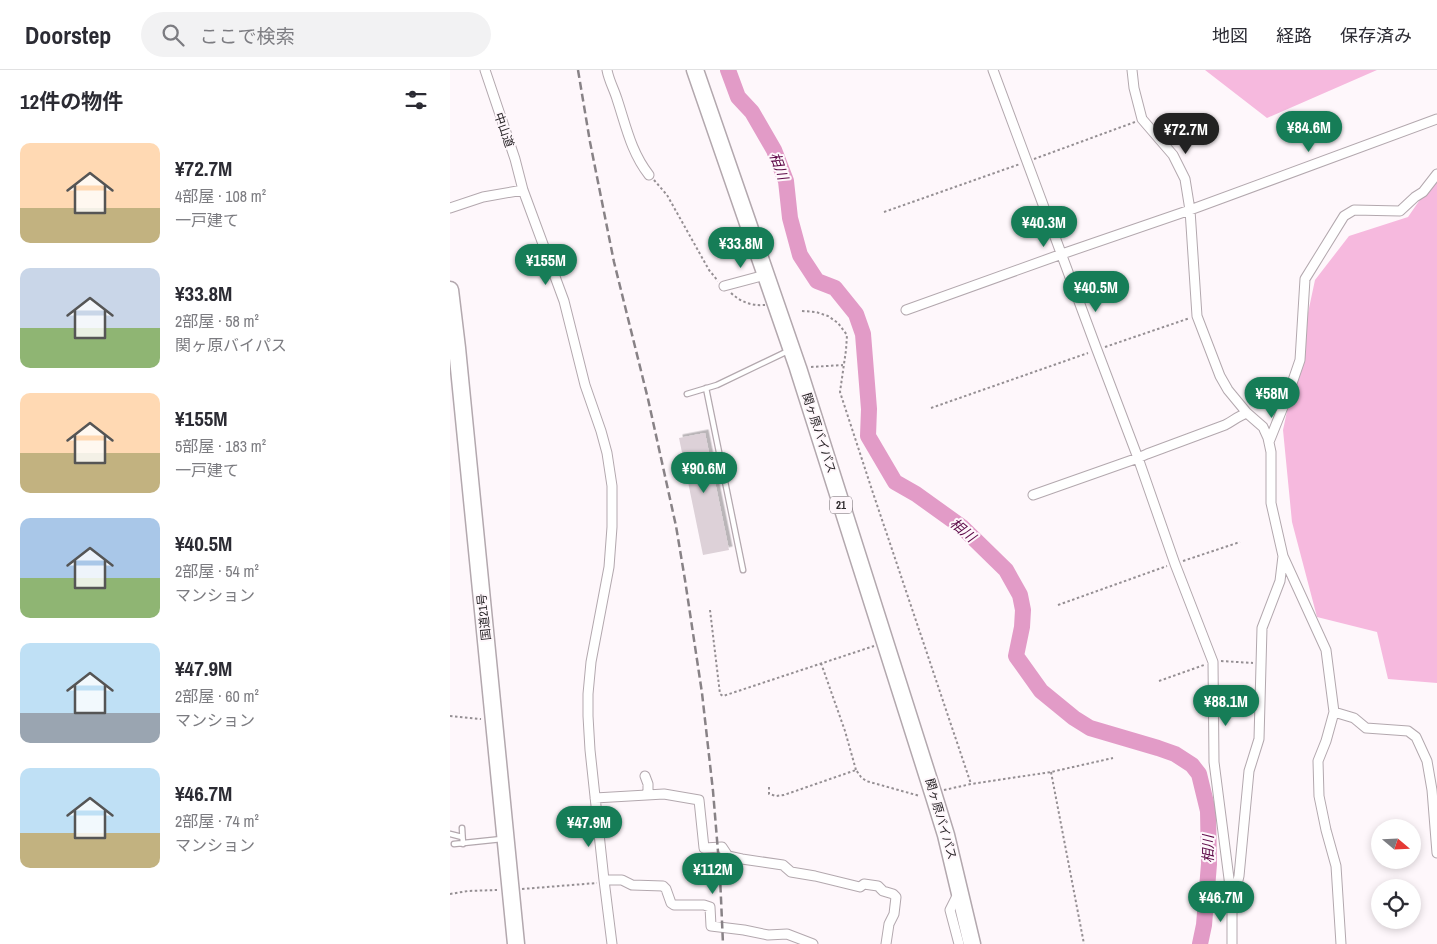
<!DOCTYPE html>
<html lang="ja">
<meta charset="utf-8">
<style>
:root{--surface:#fff;--page:#f2f2f3;--text:#2b2b33;--muted:#7c7c81;--line:#e1e1e2;--accent:#167d57}
body{margin:0;font-family:"Archivo Narrow","Noto Sans JP",sans-serif;background:var(--page);color:var(--text);height:100vh;display:flex;flex-direction:column;font-size:19px;white-space:nowrap}
*{box-sizing:border-box;margin:0}
p{font-size:16px;color:var(--muted)}
.icon{flex:none;width:28px;height:28px;fill:none;stroke:currentColor;stroke-width:2;stroke-linecap:round;stroke-linejoin:round}
.map{position:relative;flex:1;overflow:hidden}
.drawer{display:flex;flex-direction:column;background:var(--surface);width:450px}
.drawer>*{flex:none}
.needle{width:32px;rotate:109deg}
.tools{position:absolute;left:921px;top:749px;display:grid;gap:10px}
.tools a{display:grid;place-items:center;width:50px;height:50px;border-radius:50%;background:var(--surface);box-shadow:0 2px 8px #0003;font-size:25px}
.price{position:absolute;translate:-50% -42px;padding:0 11px;border-radius:18px;background:var(--accent);color:#fff;font-size:16px;line-height:32px;filter:drop-shadow(0 1px 2px #0008)}
.price::after{content:'';position:absolute;left:50%;top:30px;width:15px;height:11px;margin-left:-8px;background:inherit;clip-path:polygon(0 0,100% 0,50% 100%)}
.price.selected{background:#222;color:#fff}
ul{padding:0;list-style:none}
li{display:flex;align-items:center;gap:15px;height:125px;padding:0 20px}
li span{display:grid;place-items:center;flex:none;width:140px;height:100px;border-radius:10px;color:#555}
li>.icon{margin-inline-start:auto}
span .icon{width:60px;height:60px;fill:#fffc;stroke-width:1}
li b{font-size:21px}
h2{display:flex;justify-content:space-between;align-items:center;height:60px;padding:0 20px;font-size:21px}
header{display:flex;align-items:center;gap:30px;box-sizing:border-box;height:70px;padding:0 25px;background:var(--surface);border-bottom:1px solid var(--line)}
header strong{font-size:24px}
nav{display:flex;gap:28px;margin-inline-start:auto;font-size:18px}
.search{width:350px;height:45px;background:var(--page);display:flex;align-items:center;gap:12px;box-sizing:border-box;padding:0 18px;border-radius:28px;color:var(--muted);font-size:19px}
main{display:flex;flex:1;min-height:0}
.map>svg:first-child{display:block}
</style>
<header>
<strong>Doorstep</strong>
<div class="search"><svg class="icon" aria-label="search" viewBox="0 0 24 24"><circle cx="10" cy="10" r="6"/><path d="M15 15l6 6"/></svg>ここで検索</div>
<nav><a>地図</a><a>経路</a><a>保存済み</a></nav>
</header>
<main>
<section class="drawer">
<h2>12件の物件<svg class="icon" aria-label="filters" viewBox="0 0 24 24"><path d="M4 7h16M4 17h16"/><circle cx="9" cy="7" r="2"/><circle cx="15" cy="17" r="2"/></svg></h2>
<ul>
<li><span style="background:linear-gradient(#ffd9b3 65%,#c2b280 0)"><svg class="icon" aria-label="home" viewBox="0 0 24 24"><path d="M3 11l9-7 9 7M6 9v11h12V9"/></svg></span><div><b>¥72.7M</b><p>4部屋 · 108 m²</p><p>一戸建て</p></div></li>
<li><span style="background:linear-gradient(#c9d6e8 60%,#8fb573 0)"><svg class="icon" aria-label="home" viewBox="0 0 24 24"><path d="M3 11l9-7 9 7M6 9v11h12V9"/></svg></span><div><b>¥33.8M</b><p>2部屋 · 58 m²</p><p>関ヶ原バイパス</p></div></li>
<li><span style="background:linear-gradient(#ffd9b3 60%,#c2b280 0)"><svg class="icon" aria-label="home" viewBox="0 0 24 24"><path d="M3 11l9-7 9 7M6 9v11h12V9"/></svg></span><div><b>¥155M</b><p>5部屋 · 183 m²</p><p>一戸建て</p></div></li>
<li><span style="background:linear-gradient(#a9c7e8 60%,#8fb573 0)"><svg class="icon" aria-label="home" viewBox="0 0 24 24"><path d="M3 11l9-7 9 7M6 9v11h12V9"/></svg></span><div><b>¥40.5M</b><p>2部屋 · 54 m²</p><p>マンション</p></div></li>
<li><span style="background:linear-gradient(#bfe0f5 70%,#9aa5b1 0)"><svg class="icon" aria-label="home" viewBox="0 0 24 24"><path d="M3 11l9-7 9 7M6 9v11h12V9"/></svg></span><div><b>¥47.9M</b><p>2部屋 · 60 m²</p><p>マンション</p></div></li>
<li><span style="background:linear-gradient(#bfe0f5 65%,#c2b280 0)"><svg class="icon" aria-label="home" viewBox="0 0 24 24"><path d="M3 11l9-7 9 7M6 9v11h12V9"/></svg></span><div><b>¥46.7M</b><p>2部屋 · 74 m²</p><p>マンション</p></div></li>
</ul>
</section>
<div class="map">
<svg width="987" height="874" viewBox="0 0 987 874">
<defs>
<filter id="shadow"><feDropShadow dx="3.5" dy="-3.5" stdDeviation="0" flood-color="#0004"/></filter>
</defs>
<rect width="100%" height="100%" fill="#fef7fb"/>
<!-- green -->
<path fill="#f6b9de" d="M755,0H927L817,48Z
M987,105V613L938,609L927,562L867,547L842,452L833,360L865,210L899,166L958,147Z"/>
<g fill="none" stroke-linecap="round" stroke-linejoin="round">
<!-- river -->
<path stroke="#e29bc7" stroke-width="16" d="M278,0L288,27L302,42L324,80L336,111L340,148L350,185L367,211L385,218L406,244L413,264L419,339L418,366L445,412L466,424L512,457L556,500L570,525L573,540L572,557L566,586L591,621L624,648L640,658L708,678L725,684L742,695L749,704L758,741L759,794L754,855L750,874"/>
</g>
<!-- building -->
<path fill="#ddd1d8" filter="url(#shadow)" d="M255,363L279,480L253,485L229,368Z"/>
<g fill="none" stroke-linecap="round" stroke-linejoin="round">
<defs>
<path id="lane" d="M256,318L293,500
M237,324L267,315L338,281
M12,758L13,774
M0,764L12,767
M4,774L52,769"/>
<path id="street" d="M35,0L65,89L73,120L114,231L135,315L151,361L157,383L162,416V457L159,497L141,592L138,624V646L140,680L154,810L162,874
M157,0C159,11 164,19 167,29C176,56 181,82 199,105
M543,0L647,280L688,388L725,494L763,592L764,692L782,832V874
M682,0L684,18L692,49L723,85L735,109L740,140L747,246L770,306L778,320L797,343L813,357L818,368L821,382V433L833,486L876,580L884,642L876,671L868,691L869,726L876,760L886,796L891,874
M0,138L33,127L73,120
M274,216L315,205
M456,240L612,184L740,140L987,49
M819,372L839,322L850,290L855,209L894,146L904,140L950,141L965,127L973,122L987,104
M583,425L688,388L697,384L775,355C783,351 788,346 797,343
M884,642L904,648L916,658L958,661L966,667L977,691L982,720L987,783
M195,706L198,714V725
M145,728L214,724L249,730L254,778L272,777L278,786L292,789L333,795L341,802L365,806L410,817L414,814L428,816L433,821L443,824L446,827L444,844L439,854L436,874
M154,810H172L182,815L213,816L216,819L221,833L224,835H254L260,837L261,856L294,860L318,865L337,864L363,874
M784,827L789,806L799,701L809,669L812,558L830,511L833,486
M509,874L500,840L509,822"/>
<path id="highway" d="M245,0L348,298L483,723L496,765L522,874
M0,220L7,278L66,874"/>
</defs>
<!-- lane casing -->
<use href="#lane" stroke="#b3a8ae" stroke-width="7"/>
<!-- street casing -->
<use href="#street" stroke="#b3a8ae" stroke-width="11"/>
<!-- highway casing -->
<use href="#highway" stroke="#b3a8ae" stroke-width="19"/>
<!-- path -->
<path stroke="#958f93" stroke-width="2" stroke-dasharray="2.5 2.5" stroke-linecap="butt" d="M584,89L685,52
M204,110L217,125L259,200L268,211
M434,142L570,94
M281,223C291,232 301,236 315,235
M352,241L366,242L378,246L388,253L397,265L396,280L390,322L422,420L521,714
M655,277L740,248
M361,297L393,295
M481,338L638,283
M733,491L790,472
M608,535L717,496
M260,540L270,624L273,626L424,576
M771,591L803,593
M371,593L395,661L406,700
M709,611L754,595
M0,646L31,649
M601,702L634,874
M319,717V724L326,726L334,725L406,700L411,707L416,711L470,726
M494,720L521,714L601,702L663,688
M72,819L147,813
M0,824L18,821L47,820"/>
<!-- lane -->
<use href="#lane" stroke="#fff" stroke-width="4.5"/>
<!-- street -->
<use href="#street" stroke="#fff" stroke-width="9"/>
<!-- highway -->
<use href="#highway" stroke="#fff" stroke-width="16"/>
<!-- rail -->
<path stroke="#888286" stroke-width="2.5" stroke-dasharray="8 4" stroke-linecap="butt" d="M128,0L140,72L164,192L198,329L226,456L235,510L252,623L263,721L270,806L273,874"/>
</g>
<g text-anchor="middle" dominant-baseline="central" stroke-width="4" stroke-linejoin="round" paint-order="stroke">
<!-- shield labels -->
<rect fill="#fef7fb" stroke="#6a6569" stroke-width="1" x="380" y="426.5" width="22" height="17" rx="4"/>
<g font-size="11" font-weight="bold" fill="#2b272a">
<text x="391" y="435">21</text>
</g>
<!-- street labels -->
<g font-size="12" fill="#2b272a" stroke="#fef7fb">
<text transform="translate(54 60) rotate(71)">中山道</text>
<text transform="translate(369 363) rotate(72)">関ヶ原バイパス</text>
<text transform="translate(34 547) rotate(-96)">国道21号</text>
<text transform="translate(491 749) rotate(74)">関ヶ原バイパス</text>
</g>
<!-- water labels -->
<g font-size="14" font-style="italic" fill="#5d0847" stroke="#fef7fb">
<text transform="translate(329 96) rotate(70)">相川</text>
<text transform="translate(513 460) rotate(40)">相川</text>
<text transform="translate(758 779) rotate(-90)">相川</text>
</g>
</g>
</svg>
<div class="tools">
<a><svg class="needle" viewBox="-14 -14 28 28"><path d="M0-13l5 13h-10z" fill="#e53935"/><path d="M0 13l5-13h-10z" fill="#7c7c81"/></svg></a>
<a><svg class="icon" aria-label="locate" viewBox="0 0 24 24"><circle cx="12" cy="12" r="6"/><path d="M12 2v4M12 18v4M2 12h4M18 12h4"/></svg></a>
</div>
<b class="price" style="left:859px;top:83px">¥84.6M</b>
<b class="price selected" style="left:736px;top:85px">¥72.7M</b>
<b class="price" style="left:594px;top:178px">¥40.3M</b>
<b class="price" style="left:291px;top:199px">¥33.8M</b>
<b class="price" style="left:96px;top:216px">¥155M</b>
<b class="price" style="left:646px;top:243px">¥40.5M</b>
<b class="price" style="left:822px;top:349px">¥58M</b>
<b class="price" style="left:254px;top:424px">¥90.6M</b>
<b class="price" style="left:776px;top:657px">¥88.1M</b>
<b class="price" style="left:139px;top:778px">¥47.9M</b>
<b class="price" style="left:263px;top:825px">¥112M</b>
<b class="price" style="left:771px;top:853px">¥46.7M</b>
</div>
</main>
